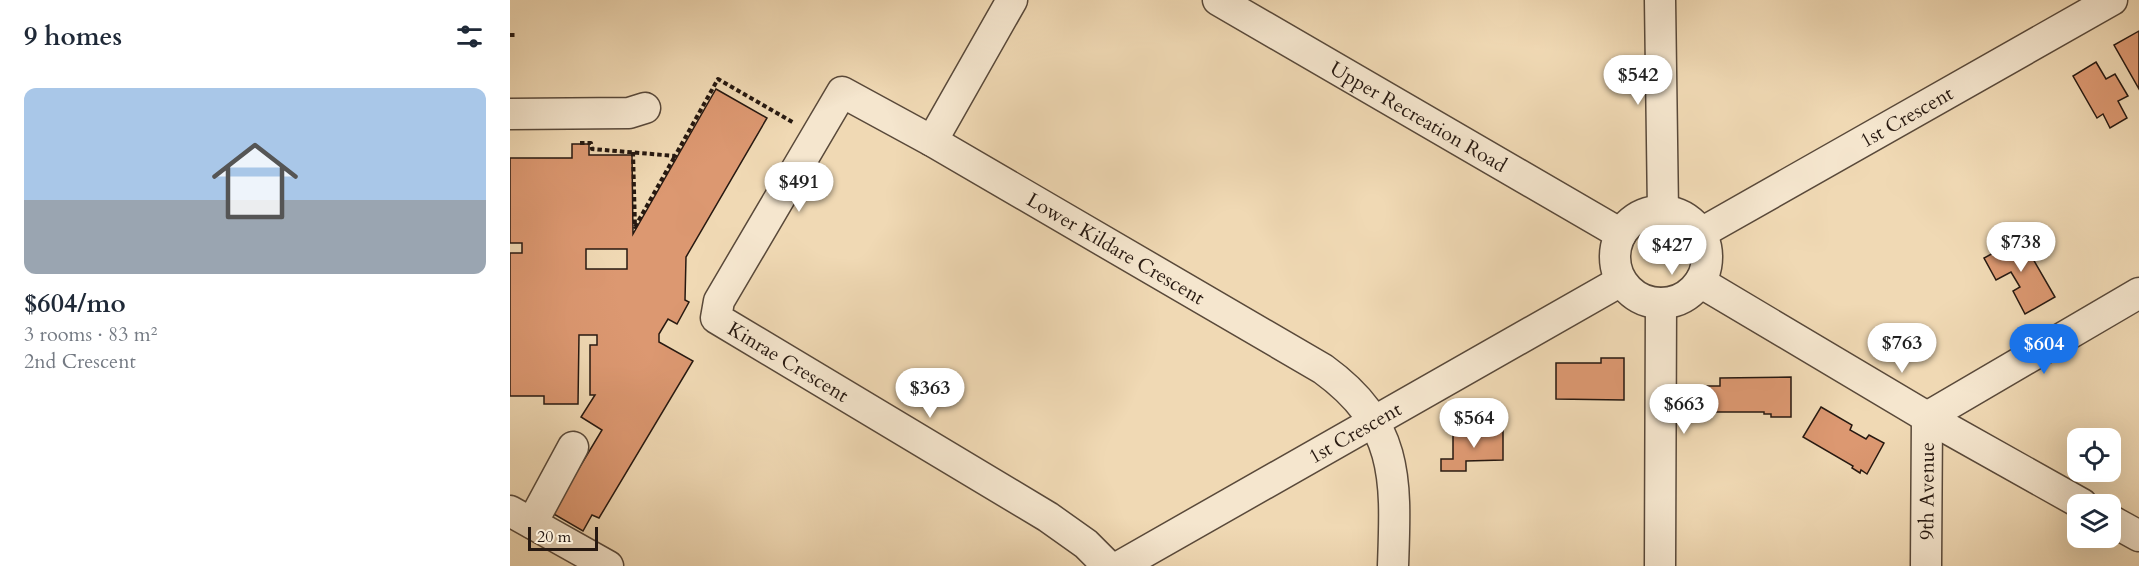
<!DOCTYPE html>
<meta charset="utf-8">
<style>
:root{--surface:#fff;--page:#f2f2f3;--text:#1f2937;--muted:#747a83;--line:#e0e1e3;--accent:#1a73e8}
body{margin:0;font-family:Cardo,serif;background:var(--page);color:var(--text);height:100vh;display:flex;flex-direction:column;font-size:22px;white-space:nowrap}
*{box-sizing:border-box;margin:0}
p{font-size:20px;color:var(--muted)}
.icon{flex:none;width:33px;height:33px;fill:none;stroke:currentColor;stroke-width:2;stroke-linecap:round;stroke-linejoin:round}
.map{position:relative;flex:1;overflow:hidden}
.drawer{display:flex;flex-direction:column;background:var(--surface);width:510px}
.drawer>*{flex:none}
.buttons{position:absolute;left:1557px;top:428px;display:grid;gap:12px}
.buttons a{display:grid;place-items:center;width:54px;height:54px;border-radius:12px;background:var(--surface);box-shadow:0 6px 24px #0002;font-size:30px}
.scale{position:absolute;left:18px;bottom:15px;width:70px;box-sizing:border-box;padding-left:6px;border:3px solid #271911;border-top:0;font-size:16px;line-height:21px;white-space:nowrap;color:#271911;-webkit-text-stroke:4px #f5e6ce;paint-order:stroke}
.price{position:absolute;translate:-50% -51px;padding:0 14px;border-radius:21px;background:#fff;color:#222;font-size:20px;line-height:39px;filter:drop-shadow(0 2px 3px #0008)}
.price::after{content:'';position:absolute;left:50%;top:36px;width:18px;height:14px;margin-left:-9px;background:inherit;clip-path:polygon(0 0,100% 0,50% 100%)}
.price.on{background:var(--accent);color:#fff}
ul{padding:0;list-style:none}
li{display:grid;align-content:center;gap:12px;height:318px;padding:0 24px}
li+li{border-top:2px solid var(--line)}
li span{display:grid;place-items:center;height:186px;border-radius:12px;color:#555}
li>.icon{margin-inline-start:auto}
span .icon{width:108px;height:108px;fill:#fffc;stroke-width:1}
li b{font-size:26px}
h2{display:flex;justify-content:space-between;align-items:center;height:72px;padding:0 24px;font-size:26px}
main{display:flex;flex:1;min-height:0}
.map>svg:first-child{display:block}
</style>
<main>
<section class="drawer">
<h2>9 homes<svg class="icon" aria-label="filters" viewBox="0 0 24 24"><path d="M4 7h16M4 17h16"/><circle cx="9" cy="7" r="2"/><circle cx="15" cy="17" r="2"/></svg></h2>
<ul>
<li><span style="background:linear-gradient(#a9c7e8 60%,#9aa5b1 0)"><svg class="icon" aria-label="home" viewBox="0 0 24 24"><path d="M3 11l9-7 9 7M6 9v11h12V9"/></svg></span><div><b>$604/mo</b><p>3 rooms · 83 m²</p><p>2nd Crescent</p></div></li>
</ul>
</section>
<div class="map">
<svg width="1629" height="566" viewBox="0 0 1629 566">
<rect width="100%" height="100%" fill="#f0d9b4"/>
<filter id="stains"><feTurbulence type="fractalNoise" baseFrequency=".00333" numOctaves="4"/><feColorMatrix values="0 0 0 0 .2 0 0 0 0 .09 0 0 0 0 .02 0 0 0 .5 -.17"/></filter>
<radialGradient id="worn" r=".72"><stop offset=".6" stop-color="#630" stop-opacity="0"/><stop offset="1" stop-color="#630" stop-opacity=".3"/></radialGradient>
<!-- building -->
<path fill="#dc9871" stroke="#271911" stroke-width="1.5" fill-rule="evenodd" d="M1629,31V89L1604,45Z
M1586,62L1596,79L1605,74L1618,96L1608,101L1617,118L1600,128L1593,114L1587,118L1563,76Z
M206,89L257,118L176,257L175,300L179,302L167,324L158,319L149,334V342L183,361L89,518L82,515L73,531L42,513L92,430L71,417L85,395H80V345H87V335H69L68,404H34V396H0V253H12V243H0V158H62V144H79V155H122L123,234ZM76,249H117V269H76Z
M1508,233L1545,297L1515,314L1503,291L1510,287L1501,272L1486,280L1474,258L1489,250L1486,246Z
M1091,358H1114V400L1046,399V363H1091Z
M1281,377V417H1261V414H1254V412H1197V386H1210V378Z
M1311,407L1342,425L1340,430L1356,439L1359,435L1374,443L1357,474L1351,470L1350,473L1342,468L1343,466L1293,437Z
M993,430V460L956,461V471H931V459H943V431Z"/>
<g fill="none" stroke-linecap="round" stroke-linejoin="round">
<defs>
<g id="minor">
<path id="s1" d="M708,0L1111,234"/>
<path d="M1150,0L1153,211"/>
<path d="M0,114L119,113L135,108"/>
<path d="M422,141L502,0"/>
<circle cx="1151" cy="257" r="46"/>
<path id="s2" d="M1191,233L1602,0"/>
<path d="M1190,282L1417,417L1572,504"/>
<path d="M0,511L98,566"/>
<path d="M1600,520L1629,536"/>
<path d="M22,523L63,447"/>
<path id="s3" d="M598,566L576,544L538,517L206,318L209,301L332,92L422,141L813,369C890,425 886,480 883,566"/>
<path id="s4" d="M610,566L1111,281"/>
<path d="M1150,566L1151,303"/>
<path id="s5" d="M1416,566L1417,417L1629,293"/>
</g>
</defs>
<!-- minor casing -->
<use href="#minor" stroke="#59493a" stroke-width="33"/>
<!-- path -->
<path stroke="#271911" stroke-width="4" stroke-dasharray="4.5 3" stroke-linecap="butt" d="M0,35H6
M70,143H81L82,149L165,156L208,79L284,123
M123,152L125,227L165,156"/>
<!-- minor -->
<use href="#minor" stroke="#f5e6ce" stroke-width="30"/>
</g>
<g text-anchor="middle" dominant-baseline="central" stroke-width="5" stroke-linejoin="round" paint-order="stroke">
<!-- street labels -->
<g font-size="20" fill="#271911" stroke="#f5e6ce">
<text stroke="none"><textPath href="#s1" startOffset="232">Upper Recreation Road</textPath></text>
<text stroke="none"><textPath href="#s2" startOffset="236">1st Crescent</textPath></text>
<text stroke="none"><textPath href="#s3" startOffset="1040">Lower Kildare Crescent</textPath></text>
<text transform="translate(278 362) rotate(31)">Kinrae Crescent</text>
<text stroke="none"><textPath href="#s4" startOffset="270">1st Crescent</textPath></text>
<text stroke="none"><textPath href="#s5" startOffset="75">9th Avenue</textPath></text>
</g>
</g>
<rect width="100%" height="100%" filter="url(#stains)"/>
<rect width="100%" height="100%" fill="url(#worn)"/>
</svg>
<div class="buttons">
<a><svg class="icon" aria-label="locate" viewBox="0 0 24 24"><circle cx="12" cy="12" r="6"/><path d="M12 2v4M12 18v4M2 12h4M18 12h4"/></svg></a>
<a><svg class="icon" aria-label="layers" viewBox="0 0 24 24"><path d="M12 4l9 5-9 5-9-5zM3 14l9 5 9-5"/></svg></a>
</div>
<div class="scale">20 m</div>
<b class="price" style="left:1128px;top:106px">$542</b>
<b class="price" style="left:289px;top:213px">$491</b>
<b class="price" style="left:1511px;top:273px">$738</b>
<b class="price" style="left:1162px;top:276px">$427</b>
<b class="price" style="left:1392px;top:374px">$763</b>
<b class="price on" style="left:1534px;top:375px">$604</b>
<b class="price" style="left:420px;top:419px">$363</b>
<b class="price" style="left:1174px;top:435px">$663</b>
<b class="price" style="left:964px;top:449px">$564</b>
</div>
</main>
